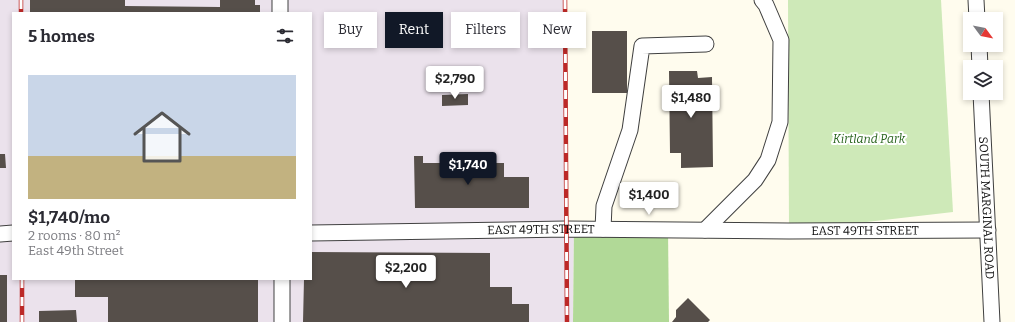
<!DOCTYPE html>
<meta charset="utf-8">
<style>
:root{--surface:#fff;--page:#f2f2f3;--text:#2b2b33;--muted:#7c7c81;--line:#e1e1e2;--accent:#111827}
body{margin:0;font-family:Bitter,serif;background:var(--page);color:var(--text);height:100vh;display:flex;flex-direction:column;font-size:15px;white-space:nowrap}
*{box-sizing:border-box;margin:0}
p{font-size:13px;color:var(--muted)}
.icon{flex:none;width:22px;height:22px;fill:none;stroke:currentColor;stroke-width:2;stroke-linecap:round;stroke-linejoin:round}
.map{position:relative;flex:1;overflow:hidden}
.panel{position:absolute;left:12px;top:12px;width:300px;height:268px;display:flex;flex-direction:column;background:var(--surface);border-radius:0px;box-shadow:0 2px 6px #0003}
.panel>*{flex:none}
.top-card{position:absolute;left:324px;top:12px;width:380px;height:36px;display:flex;gap:8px}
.needle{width:26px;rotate:122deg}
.controls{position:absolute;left:963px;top:12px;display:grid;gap:8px}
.controls a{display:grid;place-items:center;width:40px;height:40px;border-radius:0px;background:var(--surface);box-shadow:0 2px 6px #0003;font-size:20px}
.price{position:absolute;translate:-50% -34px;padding:0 9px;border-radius:4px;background:#fff;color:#222;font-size:13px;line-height:26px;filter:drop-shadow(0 1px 2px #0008)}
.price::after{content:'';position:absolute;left:50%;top:24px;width:12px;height:9px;margin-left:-6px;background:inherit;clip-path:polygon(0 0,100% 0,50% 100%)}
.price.active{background:var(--accent);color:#fff}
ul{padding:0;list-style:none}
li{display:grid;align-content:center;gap:8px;height:212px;padding:0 16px}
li+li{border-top:1px solid var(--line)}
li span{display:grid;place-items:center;height:124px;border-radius:0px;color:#555}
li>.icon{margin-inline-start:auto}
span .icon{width:72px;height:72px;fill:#fffc;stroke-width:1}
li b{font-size:17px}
h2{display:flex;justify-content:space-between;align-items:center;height:48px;padding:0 16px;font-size:17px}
.tag{padding:0 14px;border-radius:0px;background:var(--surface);box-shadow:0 2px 6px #0003;font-size:14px;line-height:36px}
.tag.active{background:var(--accent);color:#fff}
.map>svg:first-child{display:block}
</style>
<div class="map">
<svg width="1015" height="322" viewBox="0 0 1015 322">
<rect width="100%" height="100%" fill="#fffcee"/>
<!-- industrial -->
<path fill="#ebe2ec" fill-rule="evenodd" d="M0,0H565L566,228L574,229L573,322H0ZM13,13H311V279H13Z"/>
<!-- green -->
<path fill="#cee9b8" d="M788,0H941L953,212L789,231Z"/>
<!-- forest -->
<path fill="#b1d997" d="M574,229L668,230L669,322H573Z"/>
<!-- building -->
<path fill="#564f4a" d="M30,0H125V6L220,7V0H255V5H260V13H30Z
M592,31H627V93H592Z
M669,71H697L698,78L712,77L713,167L681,168V153H670Z
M468,94V105L442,106V95Z
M0,154H5L6,168H0Z
M414,156H423V163H504V177H529V208H415Z
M311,252L490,253V287H512V304H529V322H303L304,279H311Z
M0,275H7V322H0Z
M75,279H258V322H108V297H75Z
M688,298L710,320L708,322H672L676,317V310Z
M76,310L77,322H39V311Z"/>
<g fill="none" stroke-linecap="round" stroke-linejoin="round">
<defs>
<g id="minor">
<path d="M280,0V13"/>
<path d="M976,0L977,19"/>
<path d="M979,45L980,67"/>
<path id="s1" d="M981,93L992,322"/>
<path d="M603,229L604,206L630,130L642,46L706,44"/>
<path d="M705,230L755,180L768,160L780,122L781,40L766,5L762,0"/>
<path id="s2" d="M311,233L566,229L789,231L988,230"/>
<path d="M0,234L13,233"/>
<path d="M282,279V322"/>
</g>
</defs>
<!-- minor casing -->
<use href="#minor" stroke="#404040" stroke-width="17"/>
<!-- minor -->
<use href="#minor" stroke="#fff" stroke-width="15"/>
<defs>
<path id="rail" d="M21,0V13
M565,0L567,322
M22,279V322"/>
</defs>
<!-- rail casing -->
<use href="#rail" stroke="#bc2927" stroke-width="4.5"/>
<!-- rail -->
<use href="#rail" stroke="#fff" stroke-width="3" stroke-dasharray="9" stroke-linecap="butt"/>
</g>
<g text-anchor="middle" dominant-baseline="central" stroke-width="4" stroke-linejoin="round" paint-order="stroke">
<!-- park labels -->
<g font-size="12" font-style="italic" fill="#29641e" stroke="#fff">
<text x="869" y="139">Kirtland Park</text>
</g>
<!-- street labels -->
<g font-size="12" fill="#0d0d0d" stroke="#fff">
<text stroke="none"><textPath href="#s1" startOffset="115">SOUTH MARGINAL ROAD</textPath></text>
<text stroke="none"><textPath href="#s2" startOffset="230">EAST 49TH STREET</textPath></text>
<text stroke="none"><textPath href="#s2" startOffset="554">EAST 49TH STREET</textPath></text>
</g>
</g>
</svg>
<div class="controls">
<a><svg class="needle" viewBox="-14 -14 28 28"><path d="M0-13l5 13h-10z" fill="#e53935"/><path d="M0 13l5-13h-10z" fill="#7c7c81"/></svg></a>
<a><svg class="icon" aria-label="layers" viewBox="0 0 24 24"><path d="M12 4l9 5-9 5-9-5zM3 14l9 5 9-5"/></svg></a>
</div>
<b class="price" style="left:455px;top:100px">$2,790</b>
<b class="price" style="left:691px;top:119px">$1,480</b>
<b class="price active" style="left:468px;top:186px">$1,740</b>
<b class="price" style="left:649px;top:216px">$1,400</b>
<b class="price" style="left:406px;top:289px">$2,200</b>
<div class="top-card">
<a class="tag">Buy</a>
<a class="tag active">Rent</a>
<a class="tag">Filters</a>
<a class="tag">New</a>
</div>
<section class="panel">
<h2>5 homes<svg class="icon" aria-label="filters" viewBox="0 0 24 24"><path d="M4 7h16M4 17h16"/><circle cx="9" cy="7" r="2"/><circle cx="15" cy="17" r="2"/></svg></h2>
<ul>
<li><span style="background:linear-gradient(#c9d6e8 65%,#c2b280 0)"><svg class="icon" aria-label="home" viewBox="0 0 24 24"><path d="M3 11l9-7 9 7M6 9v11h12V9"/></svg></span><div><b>$1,740/mo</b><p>2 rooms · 80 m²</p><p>East 49th Street</p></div></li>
</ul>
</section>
</div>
